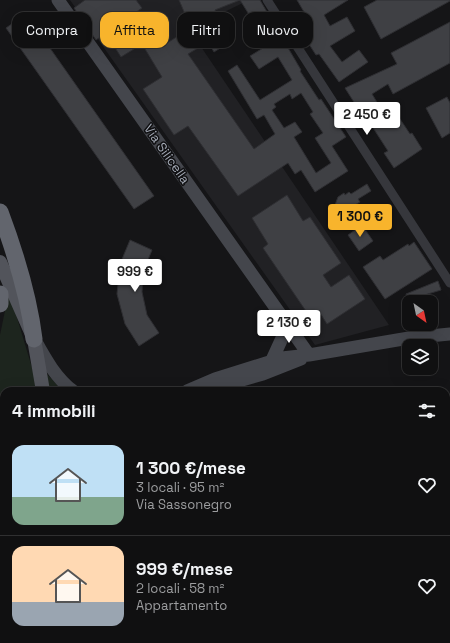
<!DOCTYPE html>
<html lang="it">
<meta charset="utf-8">
<style>
:root{--surface:#101011;--page:#1e1e1f;--text:#f1f3f6;--muted:#9c9d9f;--line:#303031;--accent:#f8b42c}
body{margin:0;font-family:"Space Grotesk",sans-serif;background:var(--page);color:var(--text);height:100vh;display:flex;flex-direction:column;font-size:15px;white-space:nowrap}
*{box-sizing:border-box;margin:0}
p{font-size:13px;color:var(--muted)}
.icon{flex:none;width:22px;height:22px;fill:none;stroke:currentColor;stroke-width:2;stroke-linecap:round;stroke-linejoin:round}
.map{position:relative;flex:1;overflow:hidden}
.sheet{position:absolute;left:0px;top:387px;width:450px;height:256px;display:flex;flex-direction:column;background:var(--surface);border-radius:12px 12px 0 0;box-shadow:0 4px 16px #0002,0 0 0 1px var(--line)}
.sheet>*{flex:none}
.top-card{position:absolute;left:12px;top:12px;width:426px;height:36px;display:flex;gap:8px}
.needle{width:26px;rotate:147deg}
.buttons{position:absolute;left:402px;top:295px;display:grid;gap:8px}
.buttons a{display:grid;place-items:center;width:36px;height:36px;border-radius:8px;background:var(--surface);box-shadow:0 4px 16px #0002,0 0 0 1px var(--line);font-size:20px}
.price{position:absolute;translate:-50% -34px;padding:0 9px;border-radius:4px;background:#fff;color:#222;font-size:13px;line-height:26px;filter:drop-shadow(0 1px 2px #0008)}
.price::after{content:'';position:absolute;left:50%;top:24px;width:12px;height:9px;margin-left:-6px;background:inherit;clip-path:polygon(0 0,100% 0,50% 100%)}
.price.current{background:var(--accent);color:#111}
ul{padding:0;list-style:none}
li{display:flex;align-items:center;gap:12px;height:100px;padding:0 12px}
li+li{border-top:1px solid var(--line)}
li span{display:grid;place-items:center;flex:none;width:112px;height:80px;border-radius:12px;color:#555}
li>.icon{margin-inline-start:auto}
span .icon{width:48px;height:48px;fill:#fffc;stroke-width:1}
li b{font-size:17px}
h2{display:flex;justify-content:space-between;align-items:center;height:48px;padding:0 12px;font-size:17px}
.chip{padding:0 14px;border-radius:12px;background:var(--surface);box-shadow:0 4px 16px #0002,0 0 0 1px var(--line);font-size:14px;line-height:36px}
.chip.current{background:var(--accent);color:#111}
.map>svg:first-child{display:block}
</style>
<div class="map">
<svg width="450" height="643" viewBox="0 0 450 643">
<rect width="100%" height="100%" fill="#151517"/>
<!-- built -->
<path fill="#212124" d="M70,0H249L189,29L389,325L315,345Z"/>
<!-- green -->
<path fill="#1d251e" d="M6,281L39,391H4V448L0,451V335L6,306Z
M46,373L63,391H48Z
M4,494V579L0,548V495Z
M12,639H293L295,643H12Z"/>
<!-- building -->
<path fill="#3f4044" stroke="#2f2f33" fill-rule="evenodd" d="M85,0H136L142,8L96,40L74,8Z
M179,0H260L301,70L300,71L319,100L321,99L346,137L332,146L348,171L315,192L301,170L295,174L288,163L238,196L188,126L174,135L143,89L162,77L142,44L121,57L114,46L151,22L148,19L157,13L163,22L159,24L161,27L158,29L167,43L191,28ZM240,0L268,45L250,56L259,69L278,57L292,80L260,100L237,65L228,71L257,119L264,115L275,134L254,149L188,54L208,42L214,52L225,45L208,17L216,13L215,10ZM301,93L313,112L310,114L323,133L315,138L331,163L316,173L294,137L302,132L295,122L284,128L272,110L276,107L274,104L290,94L292,99Z
M297,0H348L324,15L330,26L347,17L355,31L330,46L342,62L359,50L368,62L339,82L319,54L316,55L296,24L307,17Z
M377,0H450V1L381,39L364,7Z
M26,14L154,196L134,209L6,28Z
M450,22V63L393,94L388,84L372,94L389,122L398,116L410,134L412,133L422,149L394,168L384,153L388,151L368,120L366,121L345,88L397,64L391,53Z
M447,97L450,103V133L442,138L426,108Z
M367,184L371,191L358,199L360,202L355,205L356,207L348,212L347,211L341,214L335,205L338,197L344,193L345,195L349,192L351,194Z
M287,195L303,221L310,217L341,263L323,275L331,287L349,275L365,299L327,324L320,313L312,320L263,248L268,244L252,218Z
M362,225L373,241L359,251L348,235Z
M130,240L152,250L143,272L142,292L147,315L159,333L139,346L125,324L117,294L120,264Z
M414,242L432,269L385,299L363,267L380,256L383,260L408,244L409,246Z
M438,281L441,290L408,300L406,294Z"/>
<g fill="none" stroke-linecap="round" stroke-linejoin="round">
<!-- street -->
<path stroke="#36373c" stroke-width="9" d="M267,0L450,283
M446,429L450,430"/>
<!-- secondary -->
<path stroke="#44464c" stroke-width="13" d="M58,0L309,355
M36,342C46,360 56,378 73,391
M272,360L283,336L279,317
M187,391L215,379L282,358L309,355L409,338L450,334
M204,391L263,374L301,359"/>
<!-- primary -->
<path stroke="#52545b" stroke-width="14" d="M0,262L34,339L43,391
M1,463L4,461"/>
<!-- highway -->
<path stroke="#62656d" stroke-width="17" d="M0,212C15,252 29,298 34,339
M0,294V304"/>
</g>
<g text-anchor="middle" dominant-baseline="central" stroke-width="3" stroke-linejoin="round" paint-order="stroke">
<!-- street labels -->
<g font-size="13" fill="#a6acb8" stroke="#101012">
<text transform="translate(167 154) rotate(55)">Via Silicella</text>
</g>
</g>
</svg>
<div class="buttons">
<a><svg class="needle" viewBox="-14 -14 28 28"><path d="M0-13l5 13h-10z" fill="#e53935"/><path d="M0 13l5-13h-10z" fill="#9c9d9f"/></svg></a>
<a><svg class="icon" aria-label="layers" viewBox="0 0 24 24"><path d="M12 4l9 5-9 5-9-5zM3 14l9 5 9-5"/></svg></a>
</div>
<b class="price" style="left:367px;top:136px">2 450 €</b>
<b class="price current" style="left:360px;top:238px">1 300 €</b>
<b class="price" style="left:135px;top:293px">999 €</b>
<b class="price" style="left:289px;top:344px">2 130 €</b>
<div class="top-card">
<a class="chip">Compra</a>
<a class="chip current">Affitta</a>
<a class="chip">Filtri</a>
<a class="chip">Nuovo</a>
</div>
<section class="sheet">
<h2>4 immobili<svg class="icon" aria-label="filters" viewBox="0 0 24 24"><path d="M4 7h16M4 17h16"/><circle cx="9" cy="7" r="2"/><circle cx="15" cy="17" r="2"/></svg></h2>
<ul>
<li><span style="background:linear-gradient(#bfe0f5 65%,#7fa58c 0)"><svg class="icon" aria-label="home" viewBox="0 0 24 24"><path d="M3 11l9-7 9 7M6 9v11h12V9"/></svg></span><div><b>1 300 €/mese</b><p>3 locali · 95 m²</p><p>Via Sassonegro</p></div><svg class="icon" aria-label="heart" viewBox="0 0 24 24"><path d="M12 20l-8-8c-3-5 5-10 8-4 3-6 11-1 8 4z"/></svg></li>
<li><span style="background:linear-gradient(#ffd9b3 70%,#9aa5b1 0)"><svg class="icon" aria-label="home" viewBox="0 0 24 24"><path d="M3 11l9-7 9 7M6 9v11h12V9"/></svg></span><div><b>999 €/mese</b><p>2 locali · 58 m²</p><p>Appartamento</p></div><svg class="icon" aria-label="heart" viewBox="0 0 24 24"><path d="M12 20l-8-8c-3-5 5-10 8-4 3-6 11-1 8 4z"/></svg></li>
</ul>
</section>
</div>
